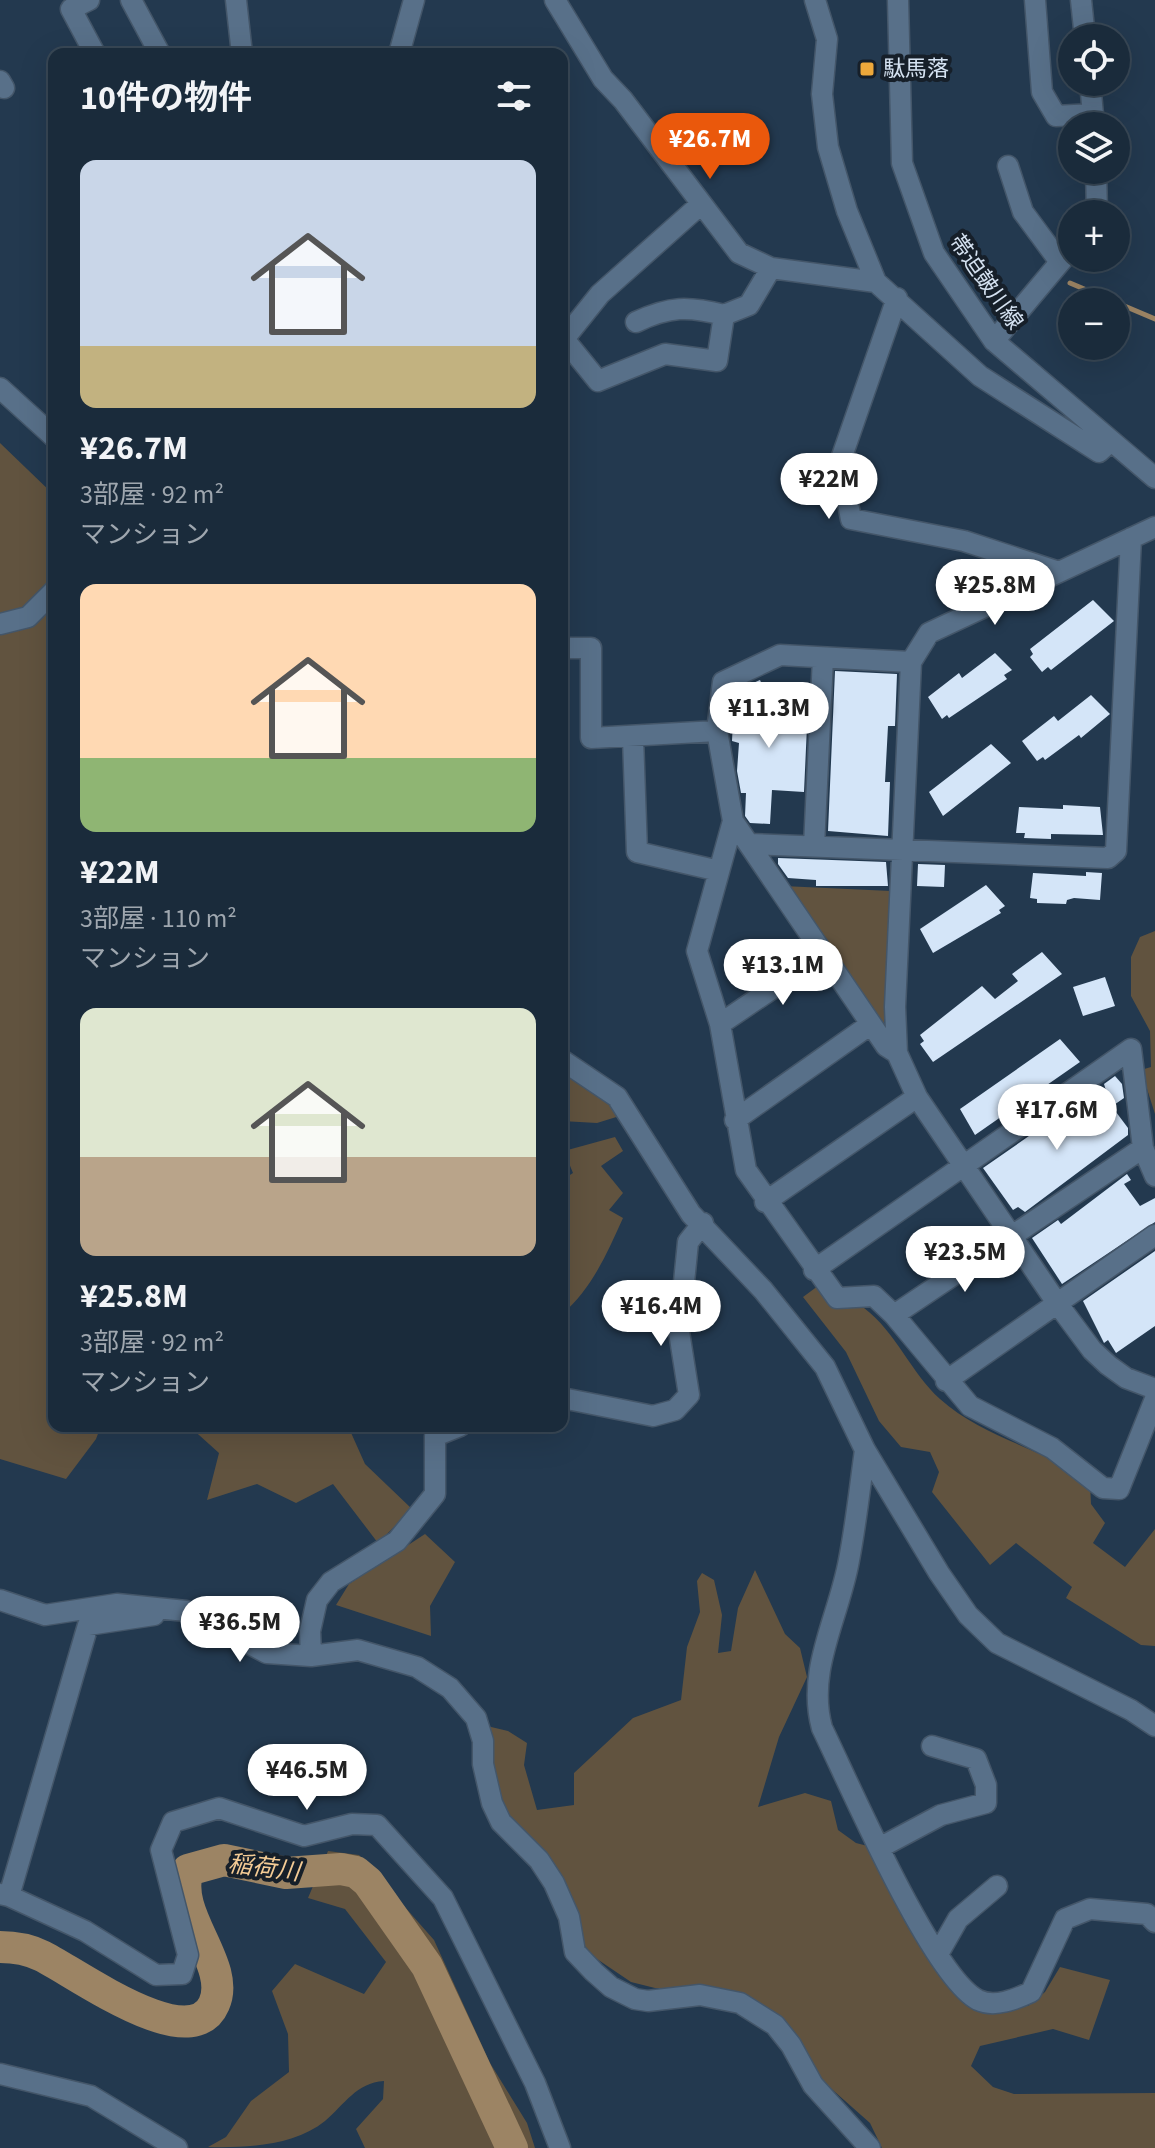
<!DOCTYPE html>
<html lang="ja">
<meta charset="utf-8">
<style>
:root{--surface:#1a2b3b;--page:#273746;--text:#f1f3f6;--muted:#9fa7af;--line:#384755;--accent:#ea580c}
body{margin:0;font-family:"Source Sans 3","Noto Sans JP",sans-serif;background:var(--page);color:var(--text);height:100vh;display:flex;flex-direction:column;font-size:30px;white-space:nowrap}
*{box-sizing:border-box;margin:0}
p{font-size:26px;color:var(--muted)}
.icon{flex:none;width:44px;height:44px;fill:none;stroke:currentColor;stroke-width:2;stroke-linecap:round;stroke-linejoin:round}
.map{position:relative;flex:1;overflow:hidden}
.details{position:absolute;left:48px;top:48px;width:520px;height:1384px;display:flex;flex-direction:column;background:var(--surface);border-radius:16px;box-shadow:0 8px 32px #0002,0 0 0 2px var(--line)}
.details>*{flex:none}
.buttons{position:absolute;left:1058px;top:24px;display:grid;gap:16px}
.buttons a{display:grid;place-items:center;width:72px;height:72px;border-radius:50%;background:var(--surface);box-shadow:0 8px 32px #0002,0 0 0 2px var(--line);font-size:40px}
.price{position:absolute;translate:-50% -68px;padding:0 18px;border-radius:28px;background:#fff;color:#222;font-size:26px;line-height:52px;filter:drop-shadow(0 2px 4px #0008)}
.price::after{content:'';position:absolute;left:50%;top:48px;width:24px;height:18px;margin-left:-12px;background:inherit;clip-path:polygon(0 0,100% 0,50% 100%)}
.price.selected{background:var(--accent);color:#fff}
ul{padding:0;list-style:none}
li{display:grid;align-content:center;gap:16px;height:424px;padding:0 32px}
li span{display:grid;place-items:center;height:248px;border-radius:16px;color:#555}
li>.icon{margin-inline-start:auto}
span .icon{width:144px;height:144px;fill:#fffc;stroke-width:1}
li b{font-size:34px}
h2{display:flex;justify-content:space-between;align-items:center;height:96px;padding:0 32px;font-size:34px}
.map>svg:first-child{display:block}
</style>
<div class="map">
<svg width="1155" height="2148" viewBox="0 0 1155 2148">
<rect width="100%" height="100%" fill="#23394f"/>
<!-- green -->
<path fill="#61533f" d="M0,443L54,495V1426H101L96,1439L66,1479L0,1459Z
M783,886L891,891L884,1025L878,1027Z
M1155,931V1114L1141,1070L1151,1067L1150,1031L1131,996V957L1140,937Z
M562,1069L626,1114L597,1123L562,1121Z
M615,1137L623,1151L601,1166L623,1193L609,1210L623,1218C607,1253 592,1289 562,1314V1180L573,1173L564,1151Z
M822,1283C835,1293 852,1299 864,1308C896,1332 911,1373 940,1399C983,1438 1044,1448 1090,1483L1091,1504L1105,1523L1093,1543L1125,1567L1155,1529V1646L1141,1645L1066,1598L1072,1587L1016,1543L990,1565L932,1492L939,1472L930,1452L901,1447L879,1421L846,1352L803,1297Z
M189,1426H348L365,1464L412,1509L378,1543L333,1484L296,1503L257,1484L207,1500L219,1453Z
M425,1534L455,1562L430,1606L431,1636L336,1605L349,1584Z
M755,1570L785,1634L800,1648L807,1677L779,1737L758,1807L805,1793L831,1801L838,1830L856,1843L891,1852L905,1889L952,1963L994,2003L1028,2006L1045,1992L1060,1967L1110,1980L1089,2040L1053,2029L980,2046L971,2066L993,2087L1014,2094L1155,2093V2148H882L870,2123L818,2077L763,2010L722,1988H655L631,1982L594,1957L579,1939L563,1877L540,1847L495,1802L487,1726L508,1731L527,1743L524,1765L537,1810L574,1805V1773L633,1718L681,1700L687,1647L700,1612L697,1581L702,1573L714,1580L722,1615L718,1653L731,1651L738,1608Z
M328,1851L359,1855L434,1940L490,2063L527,2123L535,2148H365L356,2129L383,2099L384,2081C356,2083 345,2104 325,2121C294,2146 246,2148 208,2147L226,2137L251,2101L289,2072L288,2034L272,1991L295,1964L364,1994L386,1962L345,1909L308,1898Z"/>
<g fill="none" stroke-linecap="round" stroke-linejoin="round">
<!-- stream -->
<path stroke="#9c8464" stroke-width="5" d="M1070,283L1155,319"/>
<!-- river -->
<path stroke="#9c8464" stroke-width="32" d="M0,1947C13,1947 30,1950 42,1956C75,1972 191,2058 214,2004C232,1965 172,1914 188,1870L224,1860L286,1873L341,1869L356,1872L368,1882L427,1966L512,2148"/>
</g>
<!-- building -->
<path fill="#d4e5f8" d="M1093,600L1114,621L1051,670L1048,667L1042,672L1030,657L1033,654L1030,649Z
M995,653L1012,670L1004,675L1007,679L949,718L947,715L942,719L928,697L959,673L962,678Z
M835,671L897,674L895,726H888L885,782H890L888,836L828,831Z
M760,680L769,701L808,704L804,792L772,790L770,824L750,823L745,816L746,793H741L737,771L739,743L732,741L733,721H748L735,691Z
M1091,695L1110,714L1081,738L1079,735L1045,760L1043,757L1037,761L1022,741L1054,716L1058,721Z
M991,744L1011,763L943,816L929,792Z
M1063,805L1100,807L1103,835L1051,834V839L1024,838L1025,833H1016L1019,807L1063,809Z
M778,858L886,862L888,886H816V880L788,878L778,864Z
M918,864L945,865L944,887L917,886Z
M1086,872L1102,873L1100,900L1074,898L1067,900L1066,904L1037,903V899L1030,898L1033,873L1086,876Z
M986,885L1005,906L999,910L1001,913L933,953L920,929Z
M1042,952L1062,974L933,1062L920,1044L924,1041L920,1035L982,986L995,999L1018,981L1012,974Z
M1105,977L1115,1006L1083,1016L1073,987Z
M1060,1039L1080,1062L975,1135L960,1109Z
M1115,1076L1122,1084L1124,1098L1111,1107L1104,1084Z
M1098,1088L1128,1128V1135L1025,1212L1018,1207L1013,1210L983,1168Z
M1127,1174L1131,1180L1124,1184L1140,1206L1155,1198V1222L1062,1284L1032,1238L1058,1220L1061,1224Z
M1155,1251V1326L1116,1353L1108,1340L1104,1343L1083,1301Z"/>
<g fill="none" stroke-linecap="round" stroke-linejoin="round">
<defs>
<path id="minor" d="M89,0L71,9L95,54
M131,0L160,54
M236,0L242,54
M555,0L603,79L623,100L739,253L771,268L876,282L980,376L1099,452L1111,441
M815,0L827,39L822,94L828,147L847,211L876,282
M898,0L902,163L934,253L994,341L1155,478
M1035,0L1042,92L1056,116L1093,114
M1081,0L1085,38
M399,54L414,0
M0,81L4,88
M1090,82L1094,126
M1008,166L1023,212L1060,262
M1096,170L1097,214
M700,205L600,294L564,339L598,381L665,354L717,361L724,315L749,305L771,268
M897,298L840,462L851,519L964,541L1059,572
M636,322C670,306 688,306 724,315
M994,341L1072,248
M0,388L54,437
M1155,527L929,633L911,662L895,1007L897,1053L917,1097L1057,1303L1092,1350L1108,1365L1126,1378L1155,1389
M0,624L28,617L54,591
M562,648H591V738L717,731
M633,738L637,852L719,871
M733,821L697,951L720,1024L746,1170L837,1298L874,1296L894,1315L970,1406L1052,1448L1103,1488L1119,1489L1155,1399
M749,844L1108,858L1116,851L1131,538
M814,846L823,658
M720,1024L822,955
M897,1053L886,1046L733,821L717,731L723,682L780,655L911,662
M562,1060L617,1097L691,1214L763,1290L825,1367L865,1450L939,1573L968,1615L997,1643L1131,1710L1155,1726
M735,1120L871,1024
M765,1202L917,1097
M814,1270L1131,1049L1143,1148L1155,1176
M894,1315L1143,1148
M946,1381L1155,1235
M562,1398L653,1416L675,1410L689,1395L679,1332L688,1242L703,1223
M865,1450C860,1486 856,1524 849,1560C839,1617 806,1670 822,1728C848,1781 932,1977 978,2000C995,2008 1016,1999 1031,1992L1065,1919L1090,1909L1147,1914L1155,1922
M0,1600L45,1615L117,1604L186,1611L267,1653L311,1656L358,1650L417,1667L450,1688L476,1718L483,1741V1764L492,1803L501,1822L539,1860L554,1883L569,1917L575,1952L594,1972L611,1987L635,1999L648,2001L700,1995L740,2003L775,2025L791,2045L813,2085L870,2148
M311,1656L310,1631L317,1600L331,1582L397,1541L435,1494V1436L460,1426
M881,1847L941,1815L986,1803V1785L976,1759L932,1746
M0,1894L9,1896L88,1625L154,1615
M9,1896L85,1931L156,1975L182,1974L188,1955L161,1850L173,1822L219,1808L304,1836L352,1824L377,1825L443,1898L535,2083L560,2148
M938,1954L958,1919L997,1886
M0,2074L91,2096L177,2148"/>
</defs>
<!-- minor casing -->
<use href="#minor" stroke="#445669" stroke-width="23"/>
<!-- minor -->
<use href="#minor" stroke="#587089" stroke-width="20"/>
</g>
<!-- markers -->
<rect fill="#eda83b" stroke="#161f29" stroke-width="3" x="859" y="61" width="16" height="16" rx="4"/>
<g text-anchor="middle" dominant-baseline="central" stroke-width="8" stroke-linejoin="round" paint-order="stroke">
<!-- poi labels -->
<g font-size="22" fill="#d5e2f1" stroke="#161f29" text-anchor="start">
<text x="883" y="69">駄馬落</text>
</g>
<!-- street labels -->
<g font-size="22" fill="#d5e2f1" stroke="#161f29">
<text transform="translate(986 282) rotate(55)">帯迫皷川線</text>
</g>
<!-- water labels -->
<g font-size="24" font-style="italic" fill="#f4cb95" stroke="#161f29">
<text transform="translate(264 1868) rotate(7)">稲荷川</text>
</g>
</g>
</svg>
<div class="buttons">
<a><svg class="icon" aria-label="locate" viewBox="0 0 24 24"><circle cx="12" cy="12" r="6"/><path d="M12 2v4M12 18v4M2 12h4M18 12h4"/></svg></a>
<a><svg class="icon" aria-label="layers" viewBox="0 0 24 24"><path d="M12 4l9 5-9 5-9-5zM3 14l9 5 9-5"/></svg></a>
<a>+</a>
<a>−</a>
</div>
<b class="price selected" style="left:710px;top:181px">¥26.7M</b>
<b class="price" style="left:829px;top:521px">¥22M</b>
<b class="price" style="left:995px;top:627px">¥25.8M</b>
<b class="price" style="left:769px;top:750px">¥11.3M</b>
<b class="price" style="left:783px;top:1007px">¥13.1M</b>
<b class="price" style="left:1057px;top:1152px">¥17.6M</b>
<b class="price" style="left:965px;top:1294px">¥23.5M</b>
<b class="price" style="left:661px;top:1348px">¥16.4M</b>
<b class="price" style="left:240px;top:1664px">¥36.5M</b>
<b class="price" style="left:307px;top:1812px">¥46.5M</b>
<section class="details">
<h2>10件の物件<svg class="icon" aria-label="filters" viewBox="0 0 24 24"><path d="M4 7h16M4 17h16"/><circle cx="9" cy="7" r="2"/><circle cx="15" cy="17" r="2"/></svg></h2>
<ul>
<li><span style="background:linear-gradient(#c9d6e8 75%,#c2b280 0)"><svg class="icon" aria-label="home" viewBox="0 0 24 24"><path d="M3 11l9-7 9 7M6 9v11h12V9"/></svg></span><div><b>¥26.7M</b><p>3部屋 · 92 m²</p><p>マンション</p></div></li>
<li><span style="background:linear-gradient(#ffd9b3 70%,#8fb573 0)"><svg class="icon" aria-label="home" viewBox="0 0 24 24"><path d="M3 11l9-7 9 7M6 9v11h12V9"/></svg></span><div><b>¥22M</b><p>3部屋 · 110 m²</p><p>マンション</p></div></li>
<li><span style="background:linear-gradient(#dfe7d0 60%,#b9a48a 0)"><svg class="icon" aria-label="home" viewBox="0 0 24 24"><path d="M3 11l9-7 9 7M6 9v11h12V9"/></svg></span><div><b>¥25.8M</b><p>3部屋 · 92 m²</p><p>マンション</p></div></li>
</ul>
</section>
</div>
